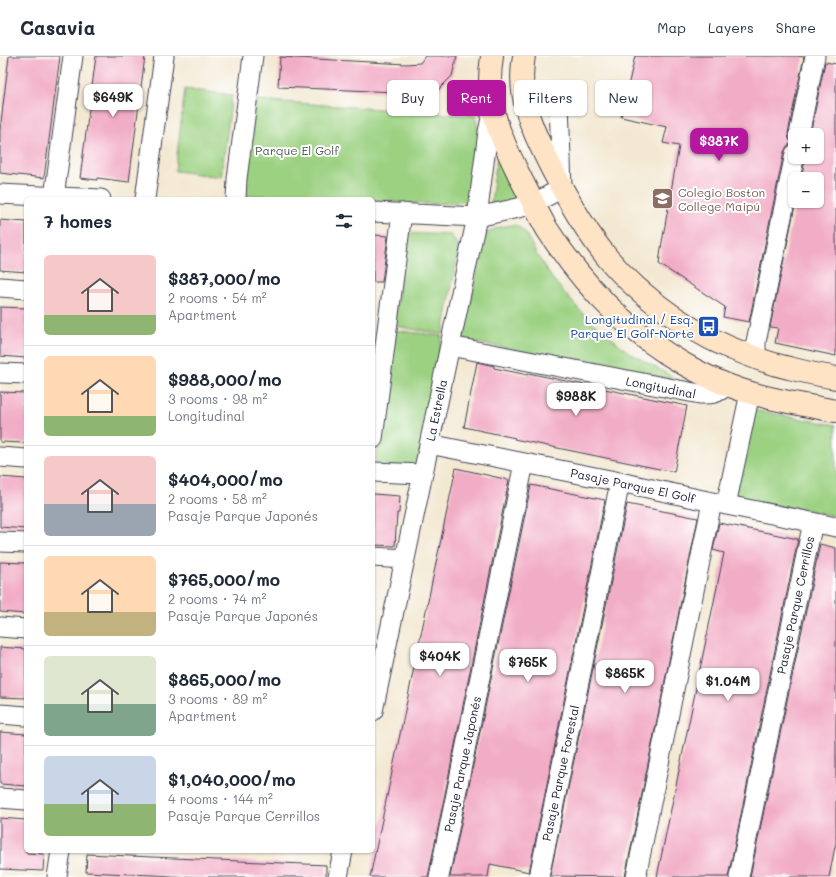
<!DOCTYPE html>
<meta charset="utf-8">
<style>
:root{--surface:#fff;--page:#f6f6f7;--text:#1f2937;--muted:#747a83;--line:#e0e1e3;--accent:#b5179e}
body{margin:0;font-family:Mali,sans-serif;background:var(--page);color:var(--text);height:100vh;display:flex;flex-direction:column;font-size:15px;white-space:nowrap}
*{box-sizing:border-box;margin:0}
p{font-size:13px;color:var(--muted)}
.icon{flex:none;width:22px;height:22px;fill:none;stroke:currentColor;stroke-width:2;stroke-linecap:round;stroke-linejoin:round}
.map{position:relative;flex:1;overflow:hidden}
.sheet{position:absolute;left:24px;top:141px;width:351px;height:656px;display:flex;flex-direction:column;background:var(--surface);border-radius:6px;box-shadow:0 1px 3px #0004}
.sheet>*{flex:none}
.top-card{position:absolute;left:387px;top:24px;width:380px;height:36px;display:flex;gap:8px}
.fabs{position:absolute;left:788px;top:72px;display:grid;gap:8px}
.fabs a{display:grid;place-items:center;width:36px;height:36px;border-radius:6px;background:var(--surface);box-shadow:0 1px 3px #0004;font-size:20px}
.price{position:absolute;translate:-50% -34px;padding:0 9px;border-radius:8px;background:#fff;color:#222;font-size:13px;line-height:26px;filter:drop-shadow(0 1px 2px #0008)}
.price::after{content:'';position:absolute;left:50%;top:24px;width:12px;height:9px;margin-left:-6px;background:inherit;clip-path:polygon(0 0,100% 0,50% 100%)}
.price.active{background:var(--accent);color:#fff}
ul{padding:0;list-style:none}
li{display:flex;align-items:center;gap:12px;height:100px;padding:0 20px}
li+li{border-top:1px solid var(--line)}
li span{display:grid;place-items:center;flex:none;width:112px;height:80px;border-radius:6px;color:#555}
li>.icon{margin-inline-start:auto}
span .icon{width:48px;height:48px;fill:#fffc;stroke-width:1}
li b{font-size:17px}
h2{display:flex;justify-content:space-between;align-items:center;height:48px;padding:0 20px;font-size:17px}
.chip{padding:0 14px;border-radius:6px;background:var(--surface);box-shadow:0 1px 3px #0004;font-size:14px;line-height:36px}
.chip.active{background:var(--accent);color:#fff}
header{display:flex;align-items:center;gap:24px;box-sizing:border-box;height:56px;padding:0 20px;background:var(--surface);border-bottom:1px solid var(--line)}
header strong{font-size:19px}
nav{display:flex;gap:22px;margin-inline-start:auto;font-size:14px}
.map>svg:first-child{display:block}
</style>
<header>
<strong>Casavia</strong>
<nav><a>Map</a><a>Layers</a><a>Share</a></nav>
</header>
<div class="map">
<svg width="836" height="821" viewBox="0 0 836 821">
<rect width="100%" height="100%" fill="#fff"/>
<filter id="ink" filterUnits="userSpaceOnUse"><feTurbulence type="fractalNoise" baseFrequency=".025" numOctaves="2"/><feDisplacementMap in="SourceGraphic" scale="8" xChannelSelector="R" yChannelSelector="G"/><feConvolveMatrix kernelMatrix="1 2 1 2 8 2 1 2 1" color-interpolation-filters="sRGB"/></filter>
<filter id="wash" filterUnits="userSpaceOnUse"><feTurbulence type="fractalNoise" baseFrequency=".012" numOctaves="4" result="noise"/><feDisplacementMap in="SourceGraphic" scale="16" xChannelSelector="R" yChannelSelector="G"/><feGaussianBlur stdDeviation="0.9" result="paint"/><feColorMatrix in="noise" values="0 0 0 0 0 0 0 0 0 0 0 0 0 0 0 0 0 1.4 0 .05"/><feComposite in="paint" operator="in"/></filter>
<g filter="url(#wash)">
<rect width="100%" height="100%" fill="#f3e8d1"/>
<!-- green -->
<path fill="#9cd182" stroke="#5f7a5e" d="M185,33L232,39L221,121L175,115Z
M256,44L475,60L480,80L471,146L432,148L373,145V143H328L240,139Z
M497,101L516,144L505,148H491Z
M514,169L518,170L525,176L537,199L552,222L567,240L587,262L630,297L673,321L669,323L463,284L484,182C489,172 504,170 514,169Z
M406,177L451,179L459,191L443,278L394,270Z
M393,274L442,280L418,412L375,410Z
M752,354L836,369V460L734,442Z"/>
<g id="blocks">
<!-- building -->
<path fill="#f2adc6" d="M9,0H60L44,122L0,117V74Z
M96,0H145L129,126L97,122V124L80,122Z
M425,0H457L452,20L438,34L420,37L278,31L280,1L406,8L420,7Z
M635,0H797L804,1L788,77L789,83L792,87L787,90L784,96L749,266L723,261L725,251L659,208L661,192L679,90L663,87L667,71L621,61Z
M825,6L836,8V300L775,287L778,272L770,271L796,145H817V123H801L806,101H817V79H810Z
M0,164L26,166V216L0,214Z
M373,179L388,180L382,226H373Z
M0,251L26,252V302L0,300Z
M477,306L494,310V312L528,319V317L571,326L687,350L674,416L514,383L515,382L464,371Z
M0,336L26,337V387L0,386Z
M456,412L509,424L428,821H370Z
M0,421L26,423V473L0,471Z
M531,429L605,444L529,816L490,808L488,821H450Z
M373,438L400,440L399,457H397L395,490L373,489Z
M627,448L698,462L625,821L550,820Z
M719,467L798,483L728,821H657L724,497L713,494Z
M820,488L836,492V786L829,821H750Z
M0,506L26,507V558L0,556Z
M0,591L26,593V642L0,641Z
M0,676L26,678V730L0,728Z
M0,762L26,764V797L44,798L43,815L0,813Z
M87,798L326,809V821H197L86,816Z"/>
</g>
</g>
<g filter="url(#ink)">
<use href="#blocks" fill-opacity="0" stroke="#414052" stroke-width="1"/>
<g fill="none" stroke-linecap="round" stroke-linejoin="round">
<defs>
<path id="street" d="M799,79L815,0
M0,138L101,143
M54,141L73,0
M145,143L164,0
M236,143L237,123L253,0
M373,156L477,161L518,152L533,148L562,132L559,46
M0,231L26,233
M450,290L700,338C714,338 716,338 728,329
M756,302V286L795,98
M0,317L26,318
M373,383L402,157
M429,388L620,426L712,446L836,471
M0,401L26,403
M373,416L423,418
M726,449L750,337
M0,486L26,487
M373,501L405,503
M0,571L26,573
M373,655L477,161L488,76L493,53
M0,658L26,660
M0,742L26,744
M57,821L61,795
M338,821L343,795
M439,821L524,407
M539,821L620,426
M636,821L712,446
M739,821L813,466"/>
<path id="secondary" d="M492,0C490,14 489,28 491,42C495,72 510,100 523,127C531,142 538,158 547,173C582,228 626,275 684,308C698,316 714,324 730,330C764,343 800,348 836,355
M524,0C516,43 534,78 553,115C568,144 585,174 606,200C641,243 698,282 751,300C763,305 776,309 789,312C804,316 820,319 836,322"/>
</defs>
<!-- street casing -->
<use href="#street" stroke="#414052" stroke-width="21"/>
<!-- secondary casing -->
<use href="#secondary" stroke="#414052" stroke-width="24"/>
<!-- street -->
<use href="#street" stroke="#fff" stroke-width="19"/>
<!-- secondary -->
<use href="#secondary" stroke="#fee4c5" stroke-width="22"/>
</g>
</g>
<!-- icons -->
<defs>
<symbol id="school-square" viewBox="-11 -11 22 22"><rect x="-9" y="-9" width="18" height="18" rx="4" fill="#8d6e63" stroke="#fff"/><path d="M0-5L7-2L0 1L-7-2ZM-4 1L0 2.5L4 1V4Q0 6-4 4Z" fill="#fff"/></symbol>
<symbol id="bus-square" viewBox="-11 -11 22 22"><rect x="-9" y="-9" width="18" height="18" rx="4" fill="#1a4fb4" stroke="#fff"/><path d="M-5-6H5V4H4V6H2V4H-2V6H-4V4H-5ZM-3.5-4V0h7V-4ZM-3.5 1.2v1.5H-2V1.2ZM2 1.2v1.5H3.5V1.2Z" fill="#fff"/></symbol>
</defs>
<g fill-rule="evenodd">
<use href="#school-square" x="650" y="130" width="25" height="25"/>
<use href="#bus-square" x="696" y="258" width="25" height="25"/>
</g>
<g text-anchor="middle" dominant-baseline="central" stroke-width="4" stroke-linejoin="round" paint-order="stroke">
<!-- park labels -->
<g font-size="12" fill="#4d5f54" stroke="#fff">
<text x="297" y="94">Parque El Golf</text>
</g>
<!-- education labels -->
<g font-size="12" fill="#785e54" stroke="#fff" text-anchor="start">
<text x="678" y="136">Colegio Boston<tspan x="678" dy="14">College Maipú</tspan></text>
</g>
<!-- transit labels -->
<g font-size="12" fill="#164399" stroke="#fff" text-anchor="end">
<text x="694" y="263">Longitudinal / Esq.<tspan x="694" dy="14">Parque El Golf-Norte</tspan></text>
</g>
<!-- street labels -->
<g font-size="12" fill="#22223b" stroke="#fff">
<text transform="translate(661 331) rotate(11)">Longitudinal</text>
<text transform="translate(436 354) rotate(-78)">La Estrella</text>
<text transform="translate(633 429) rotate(12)">Pasaje Parque El Golf</text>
<text transform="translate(795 549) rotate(-78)">Pasaje Parque Cerrillos</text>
<text transform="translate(462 708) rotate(-78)">Pasaje Parque Japonés</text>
<text transform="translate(560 717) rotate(-78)">Pasaje Parque Forestal</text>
</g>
</g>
</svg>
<div class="fabs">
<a>+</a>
<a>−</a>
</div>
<b class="price" style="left:113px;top:62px">$649K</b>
<b class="price active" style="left:719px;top:106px">$387K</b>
<b class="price" style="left:576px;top:361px">$988K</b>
<b class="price" style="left:440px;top:621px">$404K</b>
<b class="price" style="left:528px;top:627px">$765K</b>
<b class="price" style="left:625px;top:638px">$865K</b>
<b class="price" style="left:728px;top:646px">$1.04M</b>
<div class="top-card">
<a class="chip">Buy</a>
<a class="chip active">Rent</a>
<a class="chip">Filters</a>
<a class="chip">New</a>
</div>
<section class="sheet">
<h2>7 homes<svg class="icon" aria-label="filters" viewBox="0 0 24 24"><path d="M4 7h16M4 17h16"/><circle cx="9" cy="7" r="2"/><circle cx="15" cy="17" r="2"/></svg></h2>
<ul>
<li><span style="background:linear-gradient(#f6c9c9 75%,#8fb573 0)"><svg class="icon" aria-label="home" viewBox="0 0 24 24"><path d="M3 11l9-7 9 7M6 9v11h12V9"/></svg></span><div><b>$387,000/mo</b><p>2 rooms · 54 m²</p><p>Apartment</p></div></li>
<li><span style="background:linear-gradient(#ffd9b3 75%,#8fb573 0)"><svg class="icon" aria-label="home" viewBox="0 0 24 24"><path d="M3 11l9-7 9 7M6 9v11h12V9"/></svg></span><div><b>$988,000/mo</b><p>3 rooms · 98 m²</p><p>Longitudinal</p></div></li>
<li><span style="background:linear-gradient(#f6c9c9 60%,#9aa5b1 0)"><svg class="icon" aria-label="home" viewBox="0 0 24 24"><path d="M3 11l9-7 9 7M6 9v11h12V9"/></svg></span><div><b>$404,000/mo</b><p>2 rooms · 58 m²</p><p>Pasaje Parque Japonés</p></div></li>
<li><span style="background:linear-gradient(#ffd9b3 70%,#c2b280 0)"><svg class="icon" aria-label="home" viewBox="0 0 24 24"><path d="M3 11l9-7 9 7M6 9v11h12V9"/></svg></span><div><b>$765,000/mo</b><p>2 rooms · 74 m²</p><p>Pasaje Parque Japonés</p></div></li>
<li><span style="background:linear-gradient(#dfe7d0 60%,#7fa58c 0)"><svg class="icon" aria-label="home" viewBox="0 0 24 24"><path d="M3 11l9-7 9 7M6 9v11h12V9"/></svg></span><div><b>$865,000/mo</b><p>3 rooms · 89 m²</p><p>Apartment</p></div></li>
<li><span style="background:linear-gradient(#c9d6e8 60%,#8fb573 0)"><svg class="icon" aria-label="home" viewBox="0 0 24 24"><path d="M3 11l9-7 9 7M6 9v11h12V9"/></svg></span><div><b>$1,040,000/mo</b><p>4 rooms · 144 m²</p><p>Pasaje Parque Cerrillos</p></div></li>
</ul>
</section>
</div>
